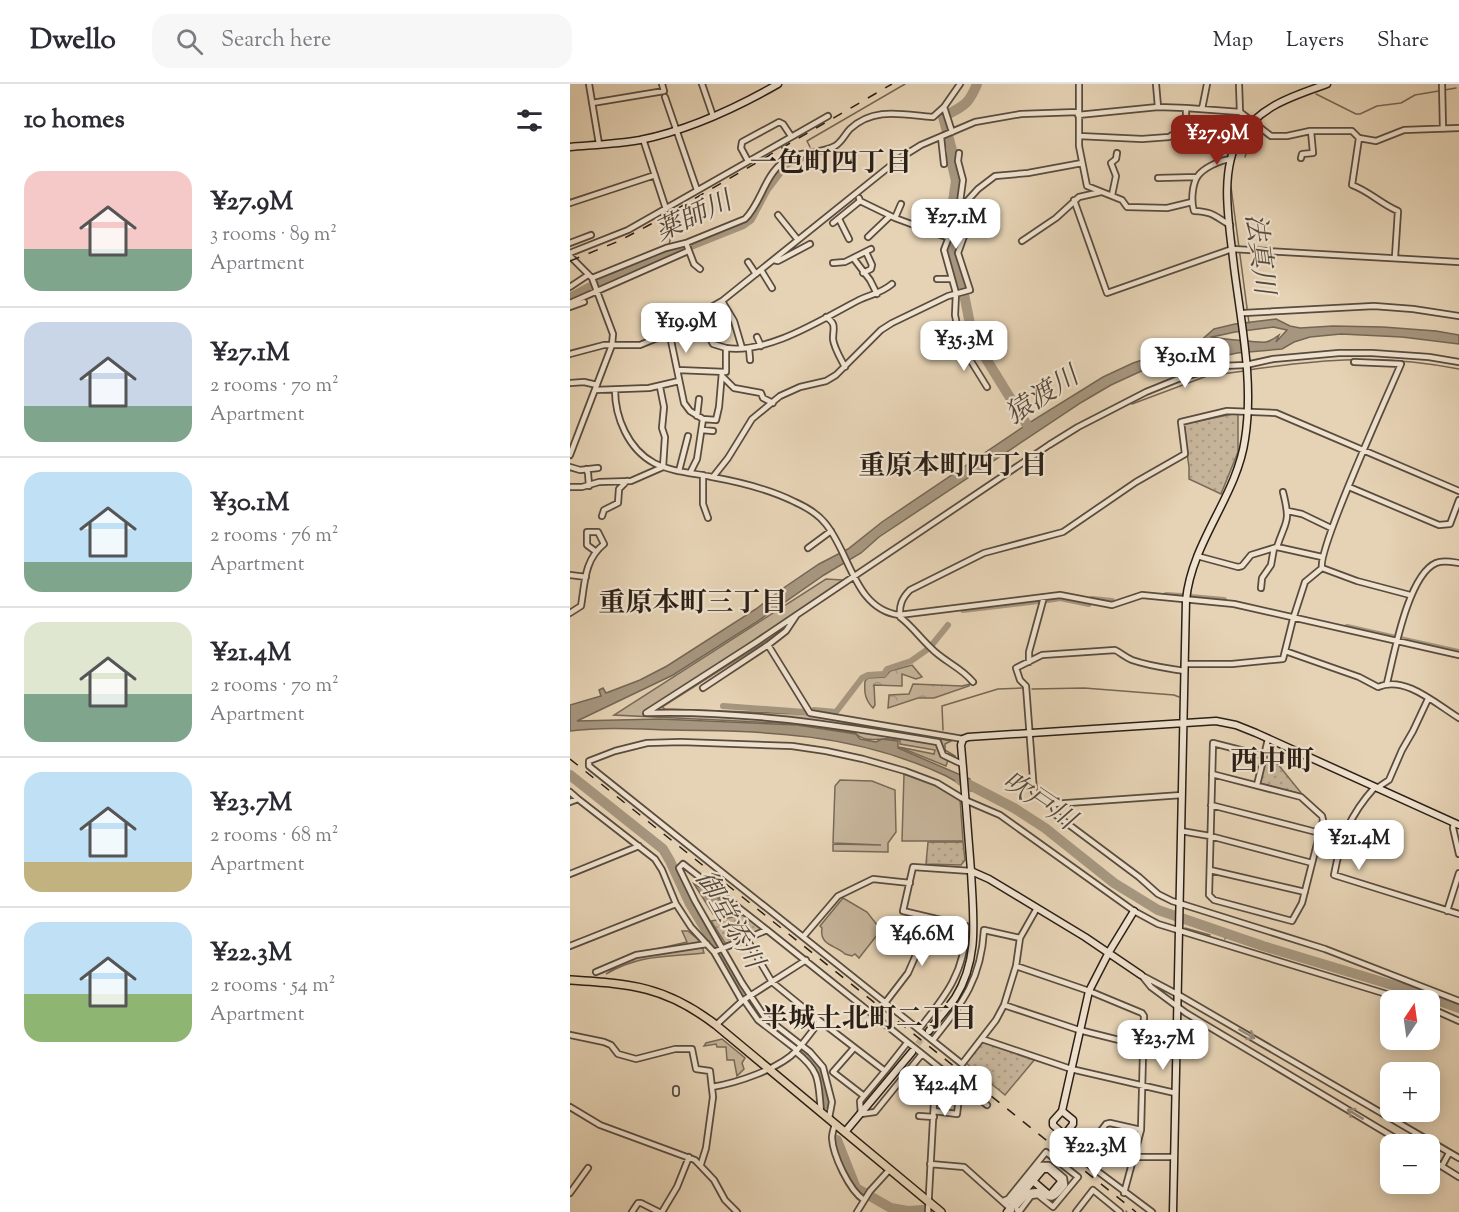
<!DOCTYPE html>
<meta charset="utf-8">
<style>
:root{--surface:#fff;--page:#f7f7f7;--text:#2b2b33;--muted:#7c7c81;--line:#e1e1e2;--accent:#8f2418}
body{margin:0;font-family:"Sorts Mill Goudy","Noto Serif JP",serif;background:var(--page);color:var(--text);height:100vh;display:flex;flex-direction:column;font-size:22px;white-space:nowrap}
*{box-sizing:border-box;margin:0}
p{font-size:20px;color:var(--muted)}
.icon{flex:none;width:33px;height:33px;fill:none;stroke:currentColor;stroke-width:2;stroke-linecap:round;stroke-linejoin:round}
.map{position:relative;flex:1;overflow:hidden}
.drawer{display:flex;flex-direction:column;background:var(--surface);width:570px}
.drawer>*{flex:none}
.needle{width:39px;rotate:13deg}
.controls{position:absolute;left:810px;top:906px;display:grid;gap:12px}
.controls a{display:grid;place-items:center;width:60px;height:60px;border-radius:12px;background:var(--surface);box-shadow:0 3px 15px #0003;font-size:30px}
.price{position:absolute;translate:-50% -51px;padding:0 14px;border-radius:12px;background:#fff;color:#222;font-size:20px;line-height:39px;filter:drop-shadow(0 2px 3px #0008)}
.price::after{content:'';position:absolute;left:50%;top:36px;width:18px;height:14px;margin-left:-9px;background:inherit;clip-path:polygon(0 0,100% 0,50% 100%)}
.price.current{background:var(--accent);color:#fff}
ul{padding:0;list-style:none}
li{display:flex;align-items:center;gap:18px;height:150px;padding:0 24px}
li+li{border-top:2px solid var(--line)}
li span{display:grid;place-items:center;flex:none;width:168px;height:120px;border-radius:18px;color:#555}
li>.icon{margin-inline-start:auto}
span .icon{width:72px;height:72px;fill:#fffc;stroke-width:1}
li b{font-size:26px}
h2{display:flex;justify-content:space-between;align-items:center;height:72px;padding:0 24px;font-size:26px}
header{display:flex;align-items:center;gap:36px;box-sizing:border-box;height:84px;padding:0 30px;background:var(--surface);border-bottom:2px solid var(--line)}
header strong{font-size:28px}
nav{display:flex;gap:33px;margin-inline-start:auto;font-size:21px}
.search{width:420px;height:54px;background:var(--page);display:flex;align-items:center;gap:15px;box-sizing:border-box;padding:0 21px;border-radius:18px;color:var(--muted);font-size:22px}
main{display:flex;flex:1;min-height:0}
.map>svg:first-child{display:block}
</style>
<header>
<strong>Dwello</strong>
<div class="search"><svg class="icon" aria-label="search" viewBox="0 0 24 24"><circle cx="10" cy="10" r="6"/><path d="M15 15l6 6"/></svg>Search here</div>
<nav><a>Map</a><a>Layers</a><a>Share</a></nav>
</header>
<main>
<section class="drawer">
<h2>10 homes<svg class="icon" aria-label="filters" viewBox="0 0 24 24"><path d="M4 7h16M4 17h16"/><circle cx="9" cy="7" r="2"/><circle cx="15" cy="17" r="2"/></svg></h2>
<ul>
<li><span style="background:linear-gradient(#f6c9c9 65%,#7fa58c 0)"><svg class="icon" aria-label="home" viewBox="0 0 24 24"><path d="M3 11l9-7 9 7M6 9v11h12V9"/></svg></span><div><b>¥27.9M</b><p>3 rooms · 89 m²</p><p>Apartment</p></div></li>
<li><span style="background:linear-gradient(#c9d6e8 70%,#7fa58c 0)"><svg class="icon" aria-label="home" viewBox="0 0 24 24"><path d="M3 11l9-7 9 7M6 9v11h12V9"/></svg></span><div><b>¥27.1M</b><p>2 rooms · 70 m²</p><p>Apartment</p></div></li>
<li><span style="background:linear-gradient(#bfe0f5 75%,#7fa58c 0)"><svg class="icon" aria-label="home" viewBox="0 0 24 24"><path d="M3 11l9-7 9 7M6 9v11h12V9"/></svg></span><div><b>¥30.1M</b><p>2 rooms · 76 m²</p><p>Apartment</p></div></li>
<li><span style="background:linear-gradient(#dfe7d0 60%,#7fa58c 0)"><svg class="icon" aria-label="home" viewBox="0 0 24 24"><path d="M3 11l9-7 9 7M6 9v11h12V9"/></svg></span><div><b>¥21.4M</b><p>2 rooms · 70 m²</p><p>Apartment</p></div></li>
<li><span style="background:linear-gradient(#bfe0f5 75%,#c2b280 0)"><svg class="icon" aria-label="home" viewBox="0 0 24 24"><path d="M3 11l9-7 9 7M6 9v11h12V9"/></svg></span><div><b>¥23.7M</b><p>2 rooms · 68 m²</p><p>Apartment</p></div></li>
<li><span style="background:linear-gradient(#bfe0f5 60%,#8fb573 0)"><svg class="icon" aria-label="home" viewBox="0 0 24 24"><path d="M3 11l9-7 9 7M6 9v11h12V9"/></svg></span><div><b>¥22.3M</b><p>2 rooms · 54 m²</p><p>Apartment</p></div></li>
</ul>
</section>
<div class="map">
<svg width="889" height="1128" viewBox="0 0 889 1128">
<defs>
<pattern id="forest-crowns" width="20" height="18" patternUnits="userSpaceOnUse" patternTransform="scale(1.5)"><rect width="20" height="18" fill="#c6b49a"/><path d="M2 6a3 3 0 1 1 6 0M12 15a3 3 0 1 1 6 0" fill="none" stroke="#aa9a84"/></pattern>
<pattern id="park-dots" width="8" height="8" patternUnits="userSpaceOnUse" patternTransform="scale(1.5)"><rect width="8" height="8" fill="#c6b49a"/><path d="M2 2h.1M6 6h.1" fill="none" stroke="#aa9a84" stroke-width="1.8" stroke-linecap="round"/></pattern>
</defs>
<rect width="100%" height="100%" fill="#e6d3b5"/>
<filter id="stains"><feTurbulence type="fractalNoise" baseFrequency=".00333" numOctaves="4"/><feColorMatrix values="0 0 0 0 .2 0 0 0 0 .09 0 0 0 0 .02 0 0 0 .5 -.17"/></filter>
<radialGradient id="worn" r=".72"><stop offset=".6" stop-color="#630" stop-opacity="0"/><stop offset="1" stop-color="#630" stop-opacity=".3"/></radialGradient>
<!-- green -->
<path fill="#c6b49a" stroke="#786a58" stroke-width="1.5" d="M256,495L274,496L226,528L212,547L92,623L95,625L233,630L381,657L375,660V666L385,672V680L378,676L376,682L329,663L364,670L365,666L330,660V656C325,656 319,654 314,655C303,655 295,658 285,649L228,640L44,631Z
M334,690L365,701L390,715L393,757H332Z
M270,696L302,697L325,706L326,748L318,759V768L263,767V760L311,761L263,759L265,702Z
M273,814L297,828L311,846L289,874L285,870L282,872L275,870C266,861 249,862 252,844L250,842Z
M112,847H118L131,858L134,869C96,873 71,870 36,890L65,870L117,858Z"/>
<!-- forest -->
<path fill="url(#forest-crowns)" stroke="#786a58" stroke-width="1.5" d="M342,581L352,593L346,595L332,590V602L304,601L305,621L303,624C295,616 294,608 295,597L298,594L315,593L320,587Z
M343,600L392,602L400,600L399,602L364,614H348L318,624L319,611L339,610Z
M152,955L175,974L172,979L174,985L167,992L164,976H157L156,963H147L146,960L134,962L136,959Z"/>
<!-- park -->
<path fill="url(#park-dots)" stroke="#786a58" stroke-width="1.5" d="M668,329V368L651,410L619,395V383L613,340Z
M698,668L732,710L692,700L690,698Z
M358,758H393L395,776L391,781L356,780Z
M174,831L192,845L158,859H155L141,837Z
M413,958L465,975L435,1011L396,979Z"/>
<!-- water -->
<path fill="#a6967f" stroke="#746655" stroke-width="1.5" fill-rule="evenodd" d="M706,235L720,242L730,244L763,242L813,243L866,247L889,251V260L832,253L771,250L740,253L724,258L712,265L667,269L650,273L631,266L617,273L591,278L541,301L512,318L309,453L291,469L254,491L185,539L103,591L7,637L89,635L227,641L286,650L290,655L306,658L312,655L328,657V664L400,695L401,707C392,702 383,695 374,691C284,649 197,647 101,646C66,645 34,643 0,647V621L31,612L29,606L33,604L36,609L70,596L97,582L186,525L212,505L249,480L278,465L312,438L453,343L449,333L454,329L459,339L533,293L563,279L629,258L644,245L665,240ZM703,243L717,246L706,258L709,251C705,254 700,257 696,258C692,259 645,254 642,253L665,248Z
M124,800L130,803L132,801L168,830L161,831L160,827L143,830Z"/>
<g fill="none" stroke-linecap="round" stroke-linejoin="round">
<!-- stream -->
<path stroke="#746655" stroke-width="1.5" d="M746,10L786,30H790L807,22L831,19L845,11L886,4
M240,63L237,57L335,0
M675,73L682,53
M661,103L679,239
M99,136L102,147L99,161
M98,167L99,169
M678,286C752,275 815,270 889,285
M562,320L637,292L674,287
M462,605L514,604L604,611L609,613
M373,646L372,622L428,605L452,604
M615,844L640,851
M655,855L656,849
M556,1127L557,1128"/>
<!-- canal -->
<path stroke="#a6967f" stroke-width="6" d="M596,511L611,512
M621,513L654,516
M522,515L542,517
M478,516L490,514L519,520
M393,526L468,517
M777,543L826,554
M830,555L889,568
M361,562L378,541
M153,622L235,628
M244,626L266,628L292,594L298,591L314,590L317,585L341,577L358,565"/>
<!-- river -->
<path stroke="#a6967f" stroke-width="10" d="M407,0C398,22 393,22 373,33L382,66V80L386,97L383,117L390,142L381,170L393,205L401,245L410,265L457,341
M0,214L36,195L173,140L180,135L196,105L214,81L221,76L240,70
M0,691L93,765L100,777L120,820L189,933L243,976L252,997L256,1020
M390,696L444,724L475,744L544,799L588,826L693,862L839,906L889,924
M267,1056L286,1104L321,1124L338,1127L353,1126"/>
<!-- secondary-tunnel -->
<path stroke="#c0af95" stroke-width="6" stroke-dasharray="6 3" stroke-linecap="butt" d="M342,967L358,947"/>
<defs>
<path id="street" d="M19,0L29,60
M132,0L143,32
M509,0V62L517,102L552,116L557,123L597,124L622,118
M586,0L588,23
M669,0L670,28
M872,0L873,45
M95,13L127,106
M22,19L94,7L92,0
M374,23L382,48
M632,25L637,0
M508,31L588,23L616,24L670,28L701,52H717L740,47H782L789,54L806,57L834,46L889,44
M509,52L572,55L599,53L616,43V24
M371,53L374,80
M789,54L782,101C799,107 811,120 828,127L825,173
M73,55L96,125
M731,74L732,70L743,69L741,47
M178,77L171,64L172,58L209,38L213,40L221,52
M588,94L627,93
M542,111L546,92L541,79L546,75L547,69
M504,116L537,209L662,165L889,178
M290,117L325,134L379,154
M0,119L85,91
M393,127L398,116L408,105L425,92L458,89L512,79
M379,130L383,142L374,166L386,209L385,231L391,261L417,303
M208,131L228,156
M325,134L331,120
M269,135L279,155
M263,139L290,117L289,114
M660,141C644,132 644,128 624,127C621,118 622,102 627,93C633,84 650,76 661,75
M298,153L320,132
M452,157L486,134L509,113L531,108
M0,159L21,151
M116,159L175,135C191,119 194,93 213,78C227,66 249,71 265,62C272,58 275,50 280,45C304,22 334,31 363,33L374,23L390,0
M0,169L58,146L258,32
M0,172L22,194L43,250L42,261L0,371
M284,175L300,196L307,210
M204,176L208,177L240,160
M178,178L186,190
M263,179L275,178L301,165
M191,186L202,204
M293,189L301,185L302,181L296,168
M22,194L96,164L116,159L124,180L130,185
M367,195H382
M0,203L18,191
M152,217L164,237L172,264
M0,219L118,167
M0,223L14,218
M674,229L804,222L843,225L889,232
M256,233C267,240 263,244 263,255C264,264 271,275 275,283
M99,247L114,319L120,327L133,335L127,375L120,389
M187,253L191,262
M156,264C199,270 252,235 289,216C301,210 310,210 322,200
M179,264L180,276
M0,270L34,261H70L87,254L152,217L330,74L351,61L405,38L451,30L508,28
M108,286L156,288V264L143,260L128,231
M152,292L164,304L191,309L193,314L203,319
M0,299L14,298L27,301
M90,303L94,323L92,344L95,353L93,383
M25,306L79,304L109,297
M45,306C45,333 58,365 84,379C102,388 123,389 142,393C170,398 199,405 225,418C236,423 247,429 255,439C280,468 284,525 329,531L490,511L542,521L572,511L664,520L889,571
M127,332L129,315
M133,335L146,336L149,323L152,288
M132,346L143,347
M0,383L10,386L28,384
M16,385L18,389L19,402
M109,387L118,352
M133,391V420L138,434
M143,393L158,374L182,335L210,312L230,303L256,297L266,291L311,246L322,239L378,212L400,206L388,169L397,144L390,118L393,96L388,77L389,69
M0,403H12L29,398L61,397L93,383
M779,403L869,441L880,440L889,416
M713,408C721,440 716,435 707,463L752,473
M718,427L732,430L761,444
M32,432L34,426L48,419L49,405L57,397
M238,464L261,447
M627,472L668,483L672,482L681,471L707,463
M752,484L787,497L840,511
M0,491L16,493
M691,504L692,494L701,481L704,464
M0,529L11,522C15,499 14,476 34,460L28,448H17V461L25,467
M226,532L216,547L198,561L240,629L393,655
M715,567L789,593L808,603C835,591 866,620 889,634
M459,578V568L474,513
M614,580H662L713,575L723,535L735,498L752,484C747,466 819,308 831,280L784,278
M614,587C596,584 579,582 562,576C555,573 551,569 545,566L472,571L446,584L450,596L456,602L464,708L483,720L486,731L569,793L588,810L602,817L755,865L889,917
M403,598C391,583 373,577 361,564C350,554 342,542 330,533C329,521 332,514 340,506L414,469L493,448L566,398L615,370L611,338L657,327L706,329L889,407
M817,599C824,571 838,491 866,479C873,476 882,478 889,479
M133,604L198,561
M694,672L698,655
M392,680L373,671L368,658C270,642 176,626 76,629L185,559L479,361L508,343L576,308L608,295L652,282L676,281L703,275L769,269H802L859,273L889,278
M642,690L731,713L752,732L753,736L732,819L722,837L644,816L639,811L643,659L694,672L687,701
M805,703C779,732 771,754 764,791L889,830
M807,704L819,696L832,666L843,647L858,615
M0,708L8,715
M0,718L8,715L85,775L92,786L106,820L121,843L144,868L172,917L146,941
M483,720L612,711
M641,721L750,749
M884,739L883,744L889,770
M611,747L640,752L742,779
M640,786L735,808
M0,790L69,762
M467,824L450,854L446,882L434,921L426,936L392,980L19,682V677L45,667L77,659L111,658L222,662L256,667L293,675L335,687L367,699L395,716L430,731L564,827L588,840L836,916
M877,827L889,789
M197,846L113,780L109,784L125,817L172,899L194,932L240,968L253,983L262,1018L259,1034
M233,853L268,812L303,795L340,799
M0,862L106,820
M144,868L197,846L366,981L358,1128
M446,882L519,907L572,929L574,932L571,1046L554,1109
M26,888L66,871L137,860
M571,891L607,910L889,1074
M573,893L581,903L616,929L835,1060
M174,916L188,936L227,966
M172,917L236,876
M315,919L338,889L345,873L352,832
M434,921L509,946L573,962
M860,924L889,937
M250,937L315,987L290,1017L291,1030L305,1028L352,970
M349,945C375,913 396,887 396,842L333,827L343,783L401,787
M0,951L34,958L41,961L48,970L66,975L105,965H122L126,985L140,987L143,1013L136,1064L131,1080
M412,955L501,985L605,1009
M363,956C393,918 411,896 414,846L450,854
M284,964L263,988L294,1012
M226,968C251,988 248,997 251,1028
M366,981L417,1021
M315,987L337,959
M333,994L365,1019
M142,1003C166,999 210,985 227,966C235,957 242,947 250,937L202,898L176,854
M106,1009V1005
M0,1023L30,1041L125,1076L144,1096L155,1116L167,1128
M364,1027L387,1030L389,1013L365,1010
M349,1032L364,1033
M265,1040C264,1044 262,1049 262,1054C263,1071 279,1106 294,1116
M571,1046L540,1039L536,1040L510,1074L582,1128
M564,1073H604
M860,1075L889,1093
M360,1080L394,1083L442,1126
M872,1082L879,1069
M0,1109L18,1084
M62,1128L68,1119H71L89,1128
M92,1128L107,1103L119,1073
M287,1128L300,1107L320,1085
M448,1128L446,1123L459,1108L469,1107C483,1119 485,1113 495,1101L494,1094L479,1081H471L441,1118L435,1116L438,1115L476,1068L508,1093L483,1123L468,1111L461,1112L449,1128
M506,1128L523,1106L550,1128"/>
<path id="secondary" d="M0,63C23,61 47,60 70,56C119,46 166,24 208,0
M571,891L515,853L419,795L401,787L393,684L391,661L393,655L398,653L646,637L666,641L686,649L889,741
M359,947C367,936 377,925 385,914C410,874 403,832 401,787
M492,1027L503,1036V1040L496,1049H492L483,1041V1037L492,1027L519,907L539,868L564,827
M275,1048L342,968
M437,1128L473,1085H479L490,1095L491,1098L481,1110H478L463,1097
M603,1128L616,516C622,457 667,412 675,355C684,298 671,239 664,183C660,145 648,87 670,53C690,22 723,12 757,0"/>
<path id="primary" d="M0,896C61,900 95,902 146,941L371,1128"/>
</defs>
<!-- street casing -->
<use href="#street" stroke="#594c3e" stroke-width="8"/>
<!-- secondary casing -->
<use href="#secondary" stroke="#2a1f16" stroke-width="9"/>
<!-- primary casing -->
<use href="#primary" stroke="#2a1f16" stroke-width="10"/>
<!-- street -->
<use href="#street" stroke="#efe2cf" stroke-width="4.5"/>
<!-- secondary -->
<use href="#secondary" stroke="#efe2cf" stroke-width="6"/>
<!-- primary -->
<use href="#primary" stroke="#e6d3b5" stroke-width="7"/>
<!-- rail -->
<path stroke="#2a1f16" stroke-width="1.5" stroke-dasharray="10 10" stroke-linecap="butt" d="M0,177L49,157L81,140L322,0
M0,675L566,1128"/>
</g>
<!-- one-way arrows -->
<defs><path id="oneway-shaft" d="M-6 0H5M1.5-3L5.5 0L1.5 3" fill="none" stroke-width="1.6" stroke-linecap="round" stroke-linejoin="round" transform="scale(1.5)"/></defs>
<g stroke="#968a7c">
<use href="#oneway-shaft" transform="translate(677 950) rotate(30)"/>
<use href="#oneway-shaft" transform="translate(785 1030) rotate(-149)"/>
</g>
<g text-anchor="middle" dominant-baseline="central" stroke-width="4.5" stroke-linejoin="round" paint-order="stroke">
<!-- neighbourhood labels -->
<g font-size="27" font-weight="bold" fill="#2a1f16" stroke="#efe2cf">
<text x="261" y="80">一色町四丁目</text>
<text x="383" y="383">重原本町四丁目</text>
<text x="123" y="520">重原本町三丁目</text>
<text x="299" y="936">半城土北町二丁目</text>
</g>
<!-- water labels -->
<g font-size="27" font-style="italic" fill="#55493b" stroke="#efe2cf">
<text transform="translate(124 134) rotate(-25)">薬師川</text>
<text transform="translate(688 170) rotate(83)">法真川</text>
<text transform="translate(473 313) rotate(-33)">猿渡川</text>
<text transform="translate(468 718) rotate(34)">吹戸川</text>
<text transform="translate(158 836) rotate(60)">御堂添川</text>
</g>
<!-- quarter labels -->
<g font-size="28" font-weight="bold" fill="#2a1f16" stroke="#efe2cf">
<text x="702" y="679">西中町</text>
</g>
</g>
<rect width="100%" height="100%" filter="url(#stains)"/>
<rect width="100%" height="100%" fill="url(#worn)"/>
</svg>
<div class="controls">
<a><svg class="needle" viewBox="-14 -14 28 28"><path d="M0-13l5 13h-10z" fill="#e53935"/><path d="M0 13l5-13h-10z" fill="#7c7c81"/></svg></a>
<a>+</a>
<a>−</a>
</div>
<b class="price current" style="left:647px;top:82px">¥27.9M</b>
<b class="price" style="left:386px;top:166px">¥27.1M</b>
<b class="price" style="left:116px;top:270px">¥19.9M</b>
<b class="price" style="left:394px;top:288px">¥35.3M</b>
<b class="price" style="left:615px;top:305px">¥30.1M</b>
<b class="price" style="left:789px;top:787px">¥21.4M</b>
<b class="price" style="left:352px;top:883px">¥46.6M</b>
<b class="price" style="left:593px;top:987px">¥23.7M</b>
<b class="price" style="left:375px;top:1033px">¥42.4M</b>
<b class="price" style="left:525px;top:1095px">¥22.3M</b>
</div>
</main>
